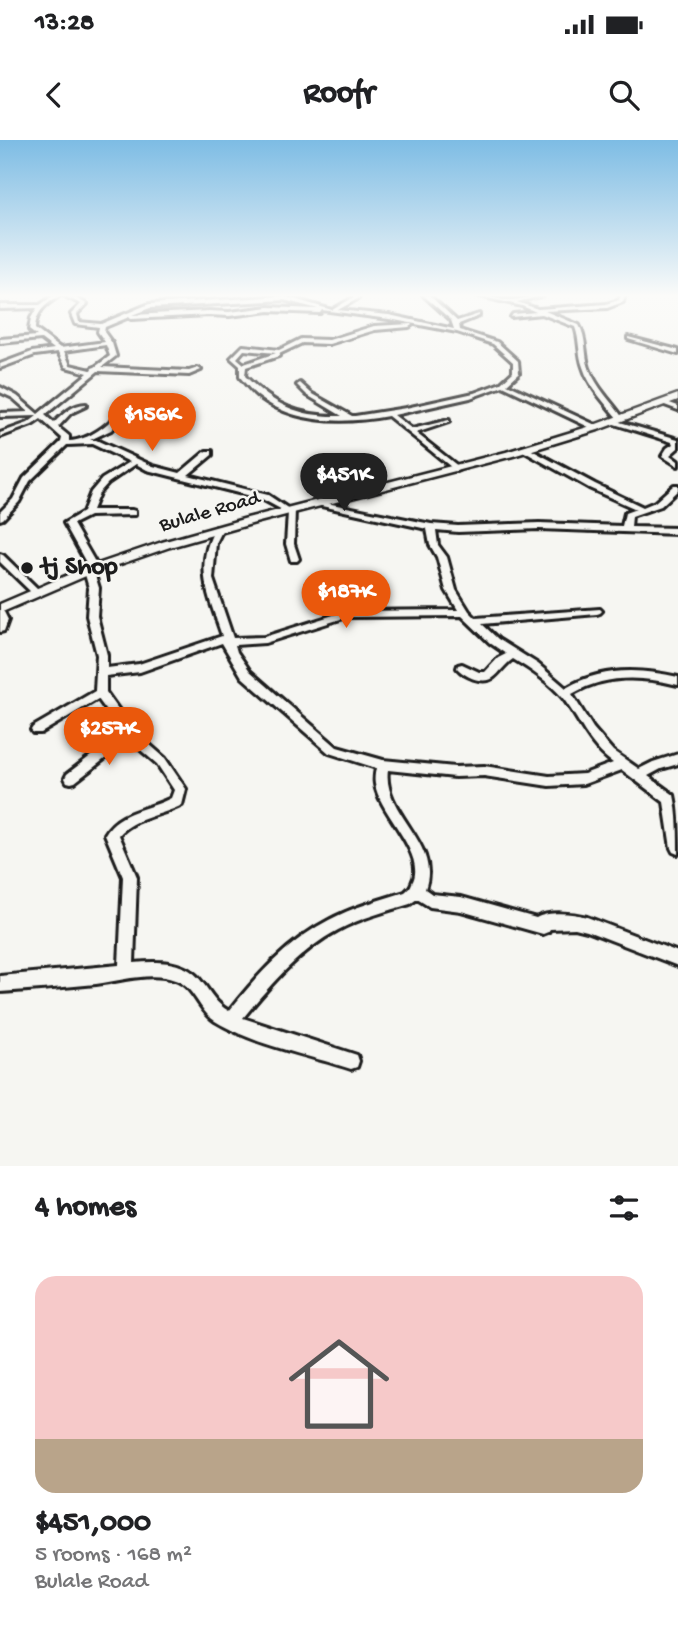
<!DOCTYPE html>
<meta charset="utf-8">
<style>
:root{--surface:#fff;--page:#f6f6f6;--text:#202124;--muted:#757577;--line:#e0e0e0;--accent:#ea580c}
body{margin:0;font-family:"Gochi Hand",sans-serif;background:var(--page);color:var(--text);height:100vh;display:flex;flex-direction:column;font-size:26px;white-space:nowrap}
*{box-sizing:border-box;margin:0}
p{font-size:23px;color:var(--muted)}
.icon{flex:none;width:38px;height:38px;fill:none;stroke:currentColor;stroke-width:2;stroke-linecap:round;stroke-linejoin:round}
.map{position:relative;height:1026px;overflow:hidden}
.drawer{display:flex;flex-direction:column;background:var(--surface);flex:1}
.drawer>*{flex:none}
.price{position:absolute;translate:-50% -60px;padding:0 16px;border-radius:24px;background:var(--accent);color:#fff;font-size:23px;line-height:46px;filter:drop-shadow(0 2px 4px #0008)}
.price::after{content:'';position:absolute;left:50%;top:42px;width:21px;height:16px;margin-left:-10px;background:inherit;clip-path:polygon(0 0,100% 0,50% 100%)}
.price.current{background:#222;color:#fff}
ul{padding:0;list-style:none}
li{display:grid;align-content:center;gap:14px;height:371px;padding:0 35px}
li+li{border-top:2px solid var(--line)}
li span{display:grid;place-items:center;height:217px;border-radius:21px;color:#555}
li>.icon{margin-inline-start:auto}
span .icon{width:126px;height:126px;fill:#fffc;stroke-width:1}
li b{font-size:30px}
h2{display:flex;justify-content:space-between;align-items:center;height:84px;padding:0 35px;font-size:30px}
.status{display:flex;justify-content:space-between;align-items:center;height:49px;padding:0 35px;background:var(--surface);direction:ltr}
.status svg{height:19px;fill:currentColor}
header{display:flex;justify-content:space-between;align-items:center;height:91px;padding:0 35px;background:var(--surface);font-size:32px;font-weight:700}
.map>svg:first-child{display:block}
</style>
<div class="status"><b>13:28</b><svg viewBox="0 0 49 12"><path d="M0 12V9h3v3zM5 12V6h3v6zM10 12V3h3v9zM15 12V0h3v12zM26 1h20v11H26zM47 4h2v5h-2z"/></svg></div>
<header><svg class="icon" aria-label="back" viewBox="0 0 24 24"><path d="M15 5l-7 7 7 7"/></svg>Roofr<svg class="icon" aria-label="search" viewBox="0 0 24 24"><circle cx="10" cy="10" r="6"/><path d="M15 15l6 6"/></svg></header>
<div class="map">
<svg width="678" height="1026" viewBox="0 0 678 1026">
<rect width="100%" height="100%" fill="#f6f6f2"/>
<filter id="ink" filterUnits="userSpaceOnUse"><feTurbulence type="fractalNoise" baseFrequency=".0143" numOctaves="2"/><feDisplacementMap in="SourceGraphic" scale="14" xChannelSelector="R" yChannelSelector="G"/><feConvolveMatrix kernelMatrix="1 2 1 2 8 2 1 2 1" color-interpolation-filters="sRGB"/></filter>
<g filter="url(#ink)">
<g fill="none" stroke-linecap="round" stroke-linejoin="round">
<defs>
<path id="street" d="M54,155H61C46,164 36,171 35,189L60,208L105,202L98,192L99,187L75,184L71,174L81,164L63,155H69L87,164L77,174L79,182L101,184L149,164L284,156L332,170L354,157L353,155H358L359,158L338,170L389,175L454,189L451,180L423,155H429L457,181L479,174V176L459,184L460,190L497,202L518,221L519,233L507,244L600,287L593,289L503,246L470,258L394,275L412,289L449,280V282L416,293L459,327L460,329L456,331L388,276C345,284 295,284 259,257C252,252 246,244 240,237V226L231,218L243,206L279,210L301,199L329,200L374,186L411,184L412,185L409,187L375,190L329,204L302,203L279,214V216L246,227L245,236C275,266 299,277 342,276L307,255L297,245L300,243L311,253L352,276H355L406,268L474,253L501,243L513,232V222L493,204L457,192L389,179L322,170L320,173L269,171L229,176L209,175L131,179L129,177L105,187L104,192L112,203L116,216L102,227L189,231L198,228L201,230L189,235L98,231L45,275L54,283C63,274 73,264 86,264V266L71,273L58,287L69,296V301C90,300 107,285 122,270L159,267L166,262H170V264L161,271L126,273L111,290L90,300H96L153,326L180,333L206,311H212V315L188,335L268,355L289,369L295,368L294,404L299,419L297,421H291L286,404L288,373L262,359L147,330L136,324L108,343L99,353L92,370H132L135,371V375L89,376L73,384L99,429L94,432L99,448L97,476L107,515V528L139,524L222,496C209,456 193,427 216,387H222L223,389L216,403L213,439L233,498L264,497L346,471L458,470L446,450L437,417L430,405L427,389L317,365V361L431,384L458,386L539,383L622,386L625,373L636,369L589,348L523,311V307H526L595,344L643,367L655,362L674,345H678V350L661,366L632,376L631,387L678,388V394L539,389L458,392L436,390L438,405L447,417L456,450L469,471L476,478L600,469L602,471L600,473L597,474L482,484L498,499L538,524L566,548C601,527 639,528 678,537V545C641,536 606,534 572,554L593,588L613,611L639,629L653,622L678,614V624L661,629L648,636L674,655C678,673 678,695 678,714L673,712L671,708L664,662L622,630L584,644L549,646L484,636L455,637L388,630C382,674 442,703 425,749L432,754L461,757L536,778C549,771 572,773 587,777L678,812V826L587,791L575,788L550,789L548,792L543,794L461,771L430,767L417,759L410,764C386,771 361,778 338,790C300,810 270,845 243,878L357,915L359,921L357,927L351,929C306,914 256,906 215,881C199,871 194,846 175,840C151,831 121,841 96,844C64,847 32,850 0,852V836L119,825L123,737L105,694C119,670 149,670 171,658L174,650L157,624L129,600L75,642L71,643L67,642L65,638L67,634L122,592L98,559L41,593H33L31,590L33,587L95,551L97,515L87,476L89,448L84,431L89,428L64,383L83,372L91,352L102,339L130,322L92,304L67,305L30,341L19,362L3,379L0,380V372L13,359L24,338L61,302L62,298L41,279L32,285L0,297V293L28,283L37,276L0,277V273L29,272L13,258L0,252V247L17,256L38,274L88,233L66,227L58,212L35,215L0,228V224L32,212L54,209L41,199L0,203V199L37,196L29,190L31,178L37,168L0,169V165H40ZM284,160L318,169L269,167L229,172L209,171L132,175L150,168ZM106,205L110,216L95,227L92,228L91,230L70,225L64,211ZM244,210L276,213L244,224L237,218ZM462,476L490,503L506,514L498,518L485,532H479L462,524L458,525L457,528C464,536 482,545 493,538C500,533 505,524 513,519C530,529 549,542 562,557C580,580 588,605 613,623L584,634L549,636L484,626L455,627L383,620L337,607L250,531L237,512L235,505L265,503L347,477ZM222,503L242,537L329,613L376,628C375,633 374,639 375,644C379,673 428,715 412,743C411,747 408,749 405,752C380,760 353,767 329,780C288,801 257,836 229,871C216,864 211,853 202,842C186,820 158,821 134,823L137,737L119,695C135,677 161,676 182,665L186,649L165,618L133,590L106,552V536L140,532Z
M476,155C488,155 499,161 511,160C521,160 533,155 544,155L517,162L538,169L606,164L619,160L621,155H625L623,162L607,168L545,171L579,185C587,198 584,214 589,228C596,247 612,262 623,278L622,279H618C605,263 589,247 583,227C578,214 580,200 575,187L542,174L511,177L513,174L536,172L522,166Z
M628,197L678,210V214L628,199Z
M664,261L678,266V270L662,264L661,263Z
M613,280L678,299V308L670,315L678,321V326L662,316L667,308L673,304L672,302L611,283V281Z
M0,414L3,415L39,450L41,452L39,454H33L0,422Z
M0,471L4,472L8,480L4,491L0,492Z"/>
<path id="secondary" d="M678,254V260L598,290L513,316L255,383L170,407L86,436L0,473V464L77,431L162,402L247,378L506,312L591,286Z"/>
</defs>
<!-- street casing -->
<use href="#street" stroke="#1c1c1c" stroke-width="6"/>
<!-- secondary casing -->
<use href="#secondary" stroke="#1c1c1c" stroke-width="5"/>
<!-- street -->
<use href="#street" fill="#f6f6f2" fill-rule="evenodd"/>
<!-- secondary -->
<use href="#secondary" fill="#f6f6f2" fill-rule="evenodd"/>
</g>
</g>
<!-- sky -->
<linearGradient id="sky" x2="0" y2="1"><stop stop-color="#7dbce4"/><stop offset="0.52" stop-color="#fbfbf9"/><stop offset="1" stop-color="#fbfbf9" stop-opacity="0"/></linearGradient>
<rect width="678" height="299" fill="url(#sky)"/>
<!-- markers -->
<circle fill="#1c1c1c" stroke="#f6f6f2" stroke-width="2.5" cx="27" cy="428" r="7"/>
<g text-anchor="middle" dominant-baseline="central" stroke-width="5" stroke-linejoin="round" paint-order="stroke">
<!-- far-street labels -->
<g font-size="21" fill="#1c1c1c" stroke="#f6f6f2">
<text transform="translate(210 373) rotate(-16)">Bulale Road</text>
</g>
<!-- poi labels -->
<g font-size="26" font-weight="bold" fill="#1c1c1c" stroke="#f6f6f2" text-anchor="start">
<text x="41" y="428">tj Shop</text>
</g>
</g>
</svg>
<b class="price" style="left:152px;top:313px">$156K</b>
<b class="price current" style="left:344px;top:373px">$451K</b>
<b class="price" style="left:346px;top:490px">$187K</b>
<b class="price" style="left:109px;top:627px">$257K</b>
</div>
<section class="drawer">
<h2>4 homes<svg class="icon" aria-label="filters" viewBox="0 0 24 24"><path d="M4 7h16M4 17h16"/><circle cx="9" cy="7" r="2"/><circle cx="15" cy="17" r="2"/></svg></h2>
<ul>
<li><span style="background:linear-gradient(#f6c9c9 75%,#b9a48a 0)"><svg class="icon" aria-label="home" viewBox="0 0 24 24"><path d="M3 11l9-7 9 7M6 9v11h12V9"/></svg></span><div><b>$451,000</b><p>5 rooms · 168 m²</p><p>Bulale Road</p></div></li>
</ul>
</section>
